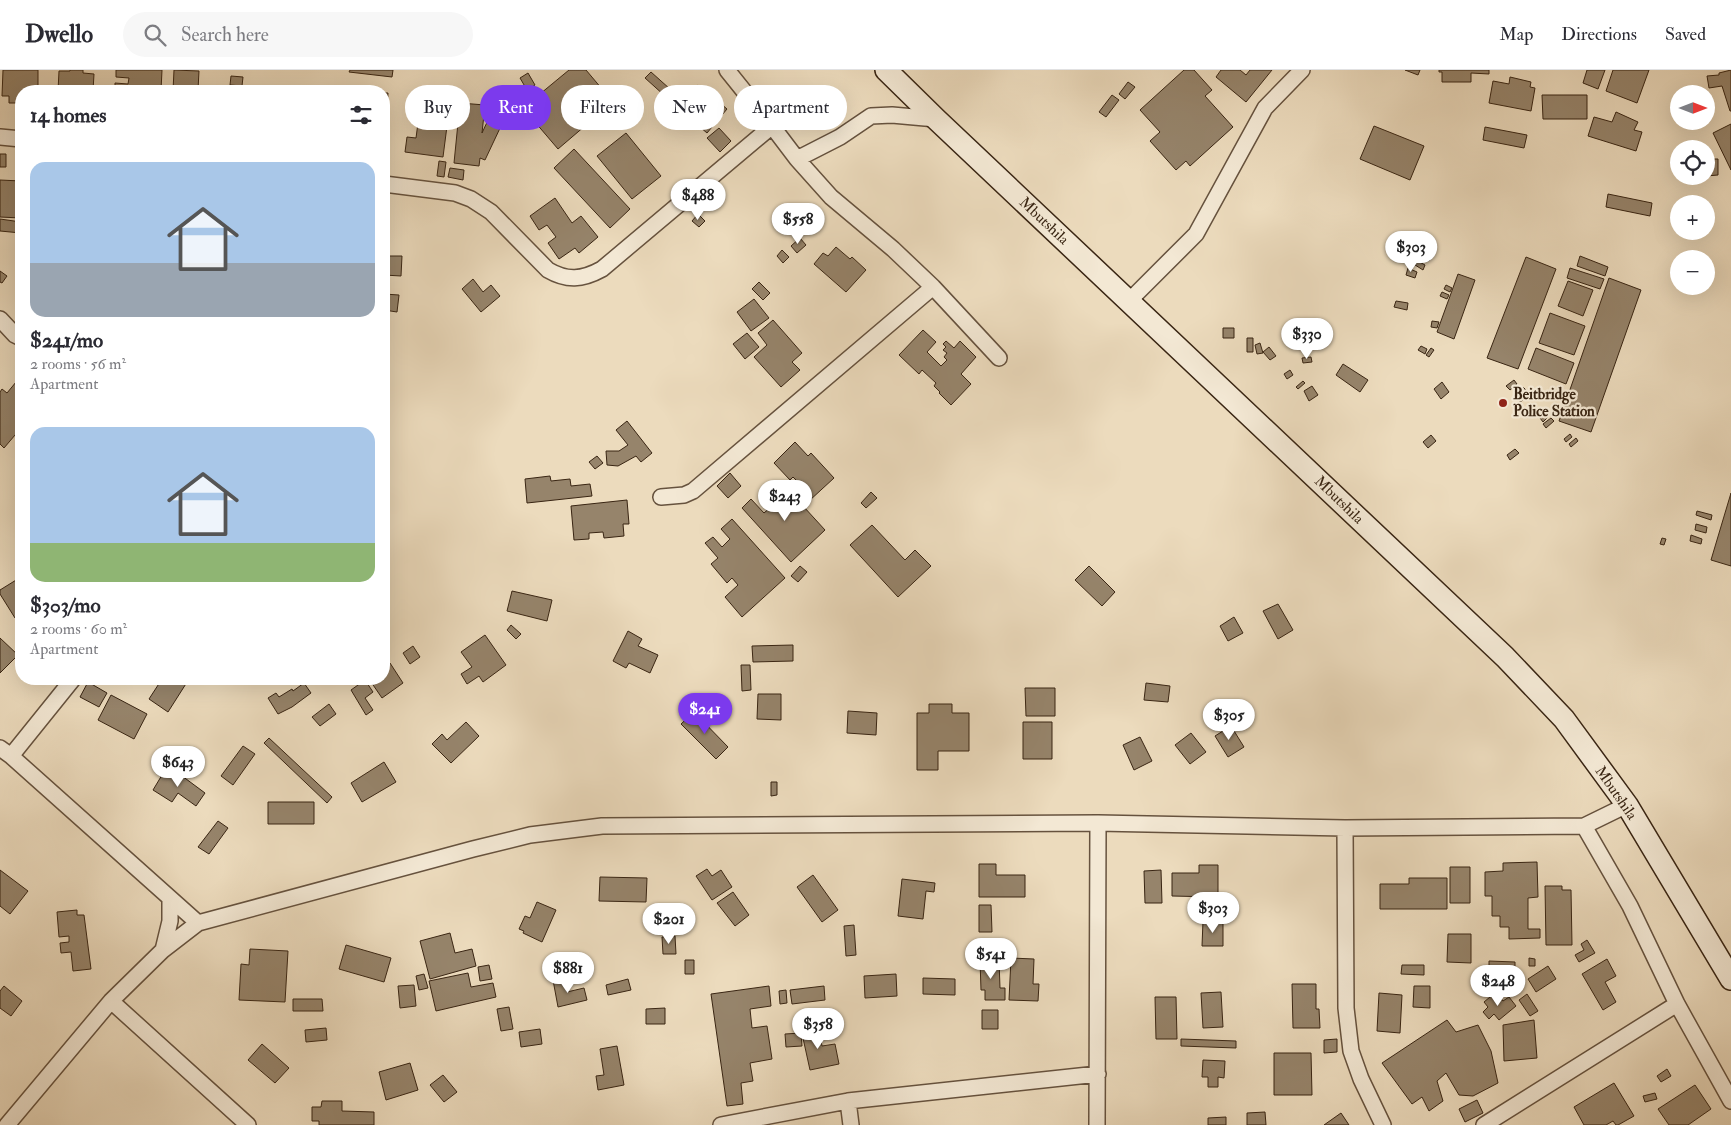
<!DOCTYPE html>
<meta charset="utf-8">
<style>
:root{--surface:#fff;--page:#f7f7f7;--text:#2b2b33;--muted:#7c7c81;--line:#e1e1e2;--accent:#7c3aed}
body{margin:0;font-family:"IM FELL Double Pica",serif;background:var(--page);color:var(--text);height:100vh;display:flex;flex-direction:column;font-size:19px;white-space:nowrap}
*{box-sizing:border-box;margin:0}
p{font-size:16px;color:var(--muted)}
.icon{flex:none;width:28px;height:28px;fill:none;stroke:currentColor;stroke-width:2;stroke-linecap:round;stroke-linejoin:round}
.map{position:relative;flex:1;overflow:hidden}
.side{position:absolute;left:15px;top:15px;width:375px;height:600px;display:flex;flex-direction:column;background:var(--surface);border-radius:20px;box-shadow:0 5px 20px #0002}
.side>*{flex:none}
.hud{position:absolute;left:405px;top:15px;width:475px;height:45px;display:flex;gap:10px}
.needle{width:32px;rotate:90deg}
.tools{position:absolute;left:1670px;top:15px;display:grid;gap:10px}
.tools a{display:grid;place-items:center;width:45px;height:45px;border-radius:50%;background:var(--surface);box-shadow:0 5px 20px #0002;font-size:25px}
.price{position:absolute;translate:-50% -42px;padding:0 11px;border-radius:18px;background:#fff;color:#222;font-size:16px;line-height:32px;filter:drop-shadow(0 1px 2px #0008)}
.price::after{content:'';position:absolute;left:50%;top:30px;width:15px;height:11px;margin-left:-8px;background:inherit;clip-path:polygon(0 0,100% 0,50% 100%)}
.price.selected{background:var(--accent);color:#fff}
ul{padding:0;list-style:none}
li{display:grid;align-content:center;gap:10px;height:265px;padding:0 15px}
li span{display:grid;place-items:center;height:155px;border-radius:15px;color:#555}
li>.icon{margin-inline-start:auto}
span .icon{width:90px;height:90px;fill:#fffc;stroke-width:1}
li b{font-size:21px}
h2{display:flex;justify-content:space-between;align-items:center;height:60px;padding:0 15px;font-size:21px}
.tag{padding:0 18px;border-radius:22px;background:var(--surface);box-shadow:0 5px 20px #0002;font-size:18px;line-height:45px}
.tag.selected{background:var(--accent);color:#fff}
header{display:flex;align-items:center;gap:30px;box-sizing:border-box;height:70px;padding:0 25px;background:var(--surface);border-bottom:1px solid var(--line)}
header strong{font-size:24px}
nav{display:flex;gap:28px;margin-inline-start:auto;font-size:18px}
.search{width:350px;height:45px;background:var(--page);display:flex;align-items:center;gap:12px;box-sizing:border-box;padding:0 18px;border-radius:28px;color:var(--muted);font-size:19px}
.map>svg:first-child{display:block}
</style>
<header>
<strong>Dwello</strong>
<div class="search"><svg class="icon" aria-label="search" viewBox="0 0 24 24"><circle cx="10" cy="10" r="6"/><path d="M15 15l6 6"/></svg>Search here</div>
<nav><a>Map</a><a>Directions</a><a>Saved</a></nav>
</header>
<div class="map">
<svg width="1731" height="1055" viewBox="0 0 1731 1055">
<rect width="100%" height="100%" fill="#ecdbbd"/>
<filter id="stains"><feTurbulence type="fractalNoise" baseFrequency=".004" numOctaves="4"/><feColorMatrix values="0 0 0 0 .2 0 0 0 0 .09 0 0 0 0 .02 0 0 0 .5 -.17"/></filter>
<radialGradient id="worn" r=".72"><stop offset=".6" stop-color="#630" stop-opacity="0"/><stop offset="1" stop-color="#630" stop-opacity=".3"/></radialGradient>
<!-- building -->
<path fill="#96846b" stroke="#392513" d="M3,0H38V21H21V33H9V26H2Z
M70,0H83V3L94,4L93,21H58L59,1H70Z
M116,0H162L161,21H115V13L128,14L129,8L116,7Z
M174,0L199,1L198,20L218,21H173Z
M350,0H393L392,7L349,2Z
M569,0H586L613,32L558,79L523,38Z
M1184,0H1194L1212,20L1205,26L1233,57L1190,96L1186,91L1176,100L1150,71L1160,62L1140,40Z
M1221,0H1240L1246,5L1250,0H1272L1246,32L1216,7Z
M1405,0H1420L1418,5Z
M1439,0H1489V4L1471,3V12H1442V2H1439Z
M1587,0H1605L1598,19L1583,13Z
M1613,0H1649L1637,33L1606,21Z
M1731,0V41H1730L1722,16L1709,18L1707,6L1719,5V3Z
M651,2L670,19L665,26L645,8Z
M528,3L535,15L527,20L520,8Z
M231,6L243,7L242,16L230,15Z
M1510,7L1531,12L1530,17L1535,18L1531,41L1489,33L1493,11L1509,14Z
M1128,12L1135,17L1125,29L1119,24Z
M698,15L709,28L693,42L681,30Z
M384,23H388L387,43H384Z
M1112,25L1119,30L1106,47L1099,42Z
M1542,25H1587V49H1543Z
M420,26L447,29L446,49L418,47Z
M713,27L727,39L707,63L693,51Z
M460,33L485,35L482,63L496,33L509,39L485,90L480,88L479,96L454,93Z
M1616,42L1638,52L1634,60L1642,62L1636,81L1588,66L1594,47L1612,52Z
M418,53L447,56L443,87L405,82L407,67L416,68Z
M1731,54V100L1713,63Z
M1374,56L1424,76L1410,110L1360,89Z
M1485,57L1527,65L1524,78L1483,70Z
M719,58L731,71L720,82L707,68Z
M626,63L661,106L632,129L597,86Z
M574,79L630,139L610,158L554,98Z
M0,84H6V97H0Z
M1706,89H1718V105L1706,106Z
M439,91L446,92L444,107L437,106Z
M450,98L464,100L463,110L448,107Z
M0,110L21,111V148L0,147Z
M1608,124L1652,133L1650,146L1606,137Z
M555,128L572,153L581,146L598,167L579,183L575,178L559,189L548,173L556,167L547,155L539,160L530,146Z
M698,144L705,151L699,157L692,151Z
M0,149L21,152V163L0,161Z
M800,168L806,175L797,183L791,176Z
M836,177L850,189L852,187L866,200L846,222L814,194L823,183L828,186Z
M1427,179L1434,185L1429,191L1422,185Z
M782,180L789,187L783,193L777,186Z
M384,186H402L401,206L384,205Z
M1580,186L1608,197L1605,206L1577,196Z
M1526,187L1556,199L1518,299L1487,288Z
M1414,189L1425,195L1423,200L1412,193Z
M1408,198L1417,202L1415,208L1406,205Z
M1570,198L1604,209L1600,219L1567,208Z
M0,201L7,206L2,213L0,212Z
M1458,204L1475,210L1454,269L1437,262Z
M1609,208L1641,220L1591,362L1559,351Z
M473,209L483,222L491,215L500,226L481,242L462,219Z
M1568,211L1593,220L1583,246L1558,236Z
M759,212L770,223L763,230L752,219Z
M1446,215L1452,218L1450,222L1444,219Z
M1442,222L1449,225L1447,229L1440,226Z
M384,224L399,225L397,242L384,240Z
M754,229L769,248L751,261L737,242Z
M1396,231L1408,233L1407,240L1394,237Z
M1550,243L1585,256L1574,285L1539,273Z
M773,250L802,283L792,292L800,300L781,317L754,287L767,275L758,263Z
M1432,251L1439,252L1437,258L1431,257Z
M1223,258H1234V268H1223Z
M923,260L936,272L927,282L941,296L947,290L944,287L947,283L943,280L946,277L943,274L946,271L954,278L960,271L976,287L961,304L971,314L951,335L939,323L940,322L934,316L936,313L922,300L919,304L899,285Z
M747,263L759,277L745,289L733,274Z
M1247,268H1253V282H1247Z
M1260,273L1263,283L1257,284L1255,275Z
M1421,276L1427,279L1425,284L1418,280Z
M1269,277L1276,286L1270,290L1263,282Z
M1431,278L1434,280L1429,287L1426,285Z
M1536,278L1574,293L1566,314L1528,299Z
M1311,287L1312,292L1303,293L1302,288Z
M1343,294L1368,310L1360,322L1336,305Z
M1290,300L1293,305L1287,309L1284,304Z
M21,306V358L4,378L0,374V322L2,319L7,323Z
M1514,310L1517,314L1510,320L1506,316Z
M1303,311L1305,313L1298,319L1296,317Z
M1442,312L1449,322L1441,329L1434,319Z
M1312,316L1318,325L1309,331L1304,321Z
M1523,317L1526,320L1517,327L1515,324Z
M1524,324L1527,327L1520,332L1518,329Z
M1545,344L1548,347L1543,352L1540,348Z
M1551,348L1554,351L1546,358L1543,354Z
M627,351L652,383L641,392L636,386L618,396L607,395L606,381H619L628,375L616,360Z
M1570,364L1572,367L1566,372L1564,369Z
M1431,365L1436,371L1428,378L1423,372Z
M1576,368L1578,371L1571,377L1569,374Z
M795,372L808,386L811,383L834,408L809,431L798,418L801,415L793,407L790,410L774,393Z
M1515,379L1519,383L1510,390L1507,385Z
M597,386L603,393L595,399L589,392Z
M730,403L741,416L728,428L717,416Z
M550,406L551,411L570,409L571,416L590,414L592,426L527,433L525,409Z
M771,411L788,429L793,425L825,460L791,492L742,438L751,429L764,443L772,436L759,422Z
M871,422L877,428L866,438L861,433Z
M1731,423V496L1711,490Z
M627,430L629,454H623L624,466L604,468L603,462L589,463V469L574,470L571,436Z
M1697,441L1712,445L1711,450L1696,445Z
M732,449L785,508L742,547L725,527L738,515L732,508L727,513L711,494L718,488L705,473L713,467L722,477L730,469L721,459Z
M1696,454L1707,457L1706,463L1695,460Z
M872,455L905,490L915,480L931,496L898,527L850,475Z
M1691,465L1702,469L1701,474L1690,471Z
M1662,468L1666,469L1664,475L1660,474Z
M800,496L807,502L798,512L791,506Z
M1089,496L1115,522L1102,536L1075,510Z
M21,507V545L15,548L0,524V520Z
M512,521L552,530L547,551L507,541Z
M1278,534L1293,560L1278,569L1263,541Z
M1234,547L1243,563L1228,571L1220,556Z
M511,555L521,564L516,569L507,560Z
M628,561L642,569L638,576L658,585L650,603L629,593L626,598L613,591Z
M485,565L506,595L483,612L479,606L467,614L461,604L472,597L461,582Z
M0,568L18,585L0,603Z
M793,575V591L753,592L752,576Z
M413,576L420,587L410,594L403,583Z
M390,593L403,613L382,628L369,609H384V597Z
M741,595H750L751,620L742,621Z
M162,609H189L168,642L149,629Z
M365,610L373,622L365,628L373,640L366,645L351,620Z
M88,612L107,623L99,637L80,627Z
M304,613L311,623L292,637L278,644L268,628L276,623L279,627L292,619L293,621Z
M1146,613L1170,616L1168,632L1144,630Z
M1025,618H1055V646H1026Z
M758,624H781V650L757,649Z
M111,625L147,644L134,669L98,650Z
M329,634L336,644L320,656L312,647Z
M929,634H952V643H969V681H938V700H917V643H929Z
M848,641L877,643L876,665L847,663Z
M694,642L728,677L716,689L681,654Z
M466,652L479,666L451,693L432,674L442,664L447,670Z
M1023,652H1052V689H1023Z
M1231,656L1244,677L1228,687L1215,666Z
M1191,663L1206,682L1190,694L1175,675Z
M1140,667L1152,691L1134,700L1123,675Z
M269,668L332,727L327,733L264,673Z
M243,676L255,684L233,715L221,706Z
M384,692L396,712L362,732L351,713Z
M170,697L205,723L196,736L178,723L172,732L153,720L162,705L163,706Z
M771,712H777V725L771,726Z
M268,732H314V754H268Z
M218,751L228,758L209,784L198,777Z
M1537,792L1538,827L1528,828V859H1540V868L1509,869V857H1500V846H1492V826H1485V802L1503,801V793Z
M979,794H996V805H1025V827H979Z
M1199,795H1218V827L1172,826V803H1199Z
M1450,797H1470V833H1450Z
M707,799L712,806L721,800L732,817L712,830L696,806Z
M0,800L28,821L10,844L0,836Z
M1161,800L1162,833H1145L1144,801Z
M813,805L838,840L822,852L797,817Z
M600,807L647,808L646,832L599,831Z
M1409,808H1447V839H1380V814H1409Z
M902,809L935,813L934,822L926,821L923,849L898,846Z
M1545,816H1562V820H1571L1572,875H1546Z
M733,822L749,845L735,856L717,833Z
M537,832L556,840L542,872L523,863L524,861L519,859L525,846L530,848Z
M979,835H991L992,862H979Z
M77,840V845H84L91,899L73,901L71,882L61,883L60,873L69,872V866L59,867L57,842Z
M1203,851H1223V876H1202Z
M854,855L856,885L846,886L844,856Z
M450,863L455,883L472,879L476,896L430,909L420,871Z
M1448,864H1471V893L1447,892Z
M675,866L676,884H663L662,867Z
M1587,870L1595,883L1579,892L1575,885L1584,880L1581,874Z
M346,875L391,888L384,912L339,899Z
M250,879L288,881L285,932L239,930L241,894L249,895Z
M1011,888L1034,889L1033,914H1039L1038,931L1009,930Z
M1529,888L1535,889V896H1529Z
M1607,889L1616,906L1605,912L1616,932L1603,940L1582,904Z
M685,890H694V904H685Z
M980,890H999L1000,918H1005V930H985V920H981Z
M1489,891L1515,892V902H1489Z
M489,895L492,909L480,911L478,897Z
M1402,895H1424V905L1401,904Z
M1548,896L1556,909L1536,922L1528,909Z
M468,903L471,917L493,913L496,927L436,941L429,911Z
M424,904L428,918L419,920L416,906Z
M896,904L897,926L865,928L864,906Z
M564,908L567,922L584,918L587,930L558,937L553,910Z
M923,908L955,909V925L923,924Z
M628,909L631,920L608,925L606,915Z
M1292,914H1316V939H1319L1320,958H1293Z
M414,915L416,936L400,938L398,916Z
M4,916L22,931L11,946L0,938V921Z
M769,916L771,936L750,939L752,958L767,956L772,989L750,993L753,1011L741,1013L743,1034L727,1036L711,924Z
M824,916L825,930L792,934L790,920Z
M1414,916H1430V938L1413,937Z
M786,920L787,933L780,934L779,921Z
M1221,922L1223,957L1203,958L1201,923Z
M1496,922L1503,931L1509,927L1516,936L1499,950L1494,944L1489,949L1483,942L1488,937L1484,932Z
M1379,923L1402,925L1400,963L1377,961Z
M1527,924L1538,941L1530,946L1519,930Z
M1155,927H1176L1177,969H1156Z
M293,929H322L323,941H293Z
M509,937L513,959L501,961L497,939Z
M665,938V954H646V939Z
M982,940H998V959H982Z
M1447,950L1456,962L1478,955L1491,981L1498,1013L1473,1026L1459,1025L1446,1003L1437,1011L1443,1031L1429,1041L1422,1027L1412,1034L1382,993Z
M1534,950L1537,988L1504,991L1503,955Z
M818,956L822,976L835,974L839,994L810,1000L801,959Z
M326,958L327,970L306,972L305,960Z
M540,959L542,974L521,977L519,962Z
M801,963L802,976L786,977L785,964Z
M1181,969L1236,971V978L1181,976Z
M1337,969V982L1324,983V970Z
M262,974L289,998L275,1013L248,990Z
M617,976L624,1015L598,1020L596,1006L604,1005L600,979Z
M1274,983H1311L1312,1025H1274Z
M1203,990L1225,991L1224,1008L1218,1007V1017H1208V1007H1202Z
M410,993L418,1020L386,1030L379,1002Z
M1667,999L1671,1006L1661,1012L1657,1006Z
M443,1005L457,1022L444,1032L430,1015Z
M1614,1013L1634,1046L1618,1055H1616L1613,1051L1606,1055H1584L1574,1037Z
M1695,1015L1711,1039L1688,1055H1669L1658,1039Z
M1655,1023L1657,1029L1645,1032L1643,1026Z
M1477,1030L1483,1043L1465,1052L1459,1039Z
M322,1031H342V1041L374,1042V1055H319V1051H312V1037H321Z
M1265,1042L1266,1055H1247V1043Z
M1341,1043L1349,1055H1324Z
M1226,1047V1055H1208V1048Z"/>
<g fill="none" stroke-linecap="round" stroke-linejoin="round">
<defs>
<path id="street" d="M772,56L797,89L840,67L871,46L892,45L936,49
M0,67L21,69
M797,89L831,127L893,179L933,217L999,288
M384,114L455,123L471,129L491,142L548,200C567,211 582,210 602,199L772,56L727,0
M1129,231L1196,164L1265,38L1302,0
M0,249L15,265L21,268
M661,427L684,425L693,421L933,217
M0,678L11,686L198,853
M11,686L73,609
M1584,756L1630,836L1677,934L1731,1031
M1345,758L1346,938L1351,981L1361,1009L1383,1055
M163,880L170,851V829
M111,931L248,1055
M848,1031L851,1055
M7,1055L111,931L163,880L198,853L473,779L530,765L602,756L1098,753L1345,758L1584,756L1627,735
M721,1055L848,1031L1098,1004
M1097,1055L1098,753
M1484,1055L1677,934"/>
<path id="secondary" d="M886,0L936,49L1505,587L1564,649L1627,735L1731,909"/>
</defs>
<!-- street casing -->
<use href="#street" stroke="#66523e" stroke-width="18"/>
<!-- secondary casing -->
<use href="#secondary" stroke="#392513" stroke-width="24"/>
<!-- street -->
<use href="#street" stroke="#f3e8d4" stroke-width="15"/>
<!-- secondary -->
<use href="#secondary" stroke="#f3e8d4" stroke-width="21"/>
</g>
<!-- markers -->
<circle fill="#8f2418" stroke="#f3e8d4" stroke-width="2" cx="1503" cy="333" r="5"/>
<g text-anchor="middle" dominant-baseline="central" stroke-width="4.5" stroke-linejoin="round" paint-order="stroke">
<!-- street labels -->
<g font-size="15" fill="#392513" stroke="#f3e8d4">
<text transform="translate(1044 151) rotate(43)">Mbutshila</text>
<text transform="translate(1339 430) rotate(44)">Mbutshila</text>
<text transform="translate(1616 723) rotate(55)">Mbutshila</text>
</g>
<!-- poi labels -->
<g font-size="15" font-weight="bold" fill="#392513" stroke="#f3e8d4" text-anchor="start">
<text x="1513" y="324">Beitbridge<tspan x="1513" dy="17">Police Station</tspan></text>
</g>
</g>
<rect width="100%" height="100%" filter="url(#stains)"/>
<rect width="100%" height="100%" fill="url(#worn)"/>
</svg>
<div class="tools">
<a><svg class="needle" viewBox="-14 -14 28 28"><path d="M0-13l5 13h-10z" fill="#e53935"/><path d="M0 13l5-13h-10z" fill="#7c7c81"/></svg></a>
<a><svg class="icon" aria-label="locate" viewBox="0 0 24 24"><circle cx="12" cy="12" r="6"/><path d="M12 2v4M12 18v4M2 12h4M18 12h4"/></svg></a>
<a>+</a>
<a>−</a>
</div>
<b class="price" style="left:698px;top:151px">$488</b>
<b class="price" style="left:798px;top:175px">$558</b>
<b class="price" style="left:1411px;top:203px">$303</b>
<b class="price" style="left:1307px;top:290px">$330</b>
<b class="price" style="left:785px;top:452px">$243</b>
<b class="price selected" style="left:705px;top:665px">$241</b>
<b class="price" style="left:1229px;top:671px">$305</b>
<b class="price" style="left:178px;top:718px">$643</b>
<b class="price" style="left:1213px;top:864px">$303</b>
<b class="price" style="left:669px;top:875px">$201</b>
<b class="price" style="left:991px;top:910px">$541</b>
<b class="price" style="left:568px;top:924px">$881</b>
<b class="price" style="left:1498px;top:937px">$248</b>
<b class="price" style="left:818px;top:980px">$358</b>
<div class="hud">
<a class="tag">Buy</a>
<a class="tag selected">Rent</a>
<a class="tag">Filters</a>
<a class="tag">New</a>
<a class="tag">Apartment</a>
</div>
<section class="side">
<h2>14 homes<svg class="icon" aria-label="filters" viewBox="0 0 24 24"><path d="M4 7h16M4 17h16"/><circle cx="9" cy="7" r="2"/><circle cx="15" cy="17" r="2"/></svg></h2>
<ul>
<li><span style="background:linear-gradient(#a9c7e8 65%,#9aa5b1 0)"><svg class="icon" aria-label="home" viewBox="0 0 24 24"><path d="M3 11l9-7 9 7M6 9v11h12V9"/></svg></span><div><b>$241/mo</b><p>2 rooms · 56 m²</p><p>Apartment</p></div></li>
<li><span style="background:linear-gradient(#a9c7e8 75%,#8fb573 0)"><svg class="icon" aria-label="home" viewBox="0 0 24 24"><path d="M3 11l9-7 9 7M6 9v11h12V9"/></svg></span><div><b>$303/mo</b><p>2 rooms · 60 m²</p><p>Apartment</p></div></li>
</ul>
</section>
</div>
